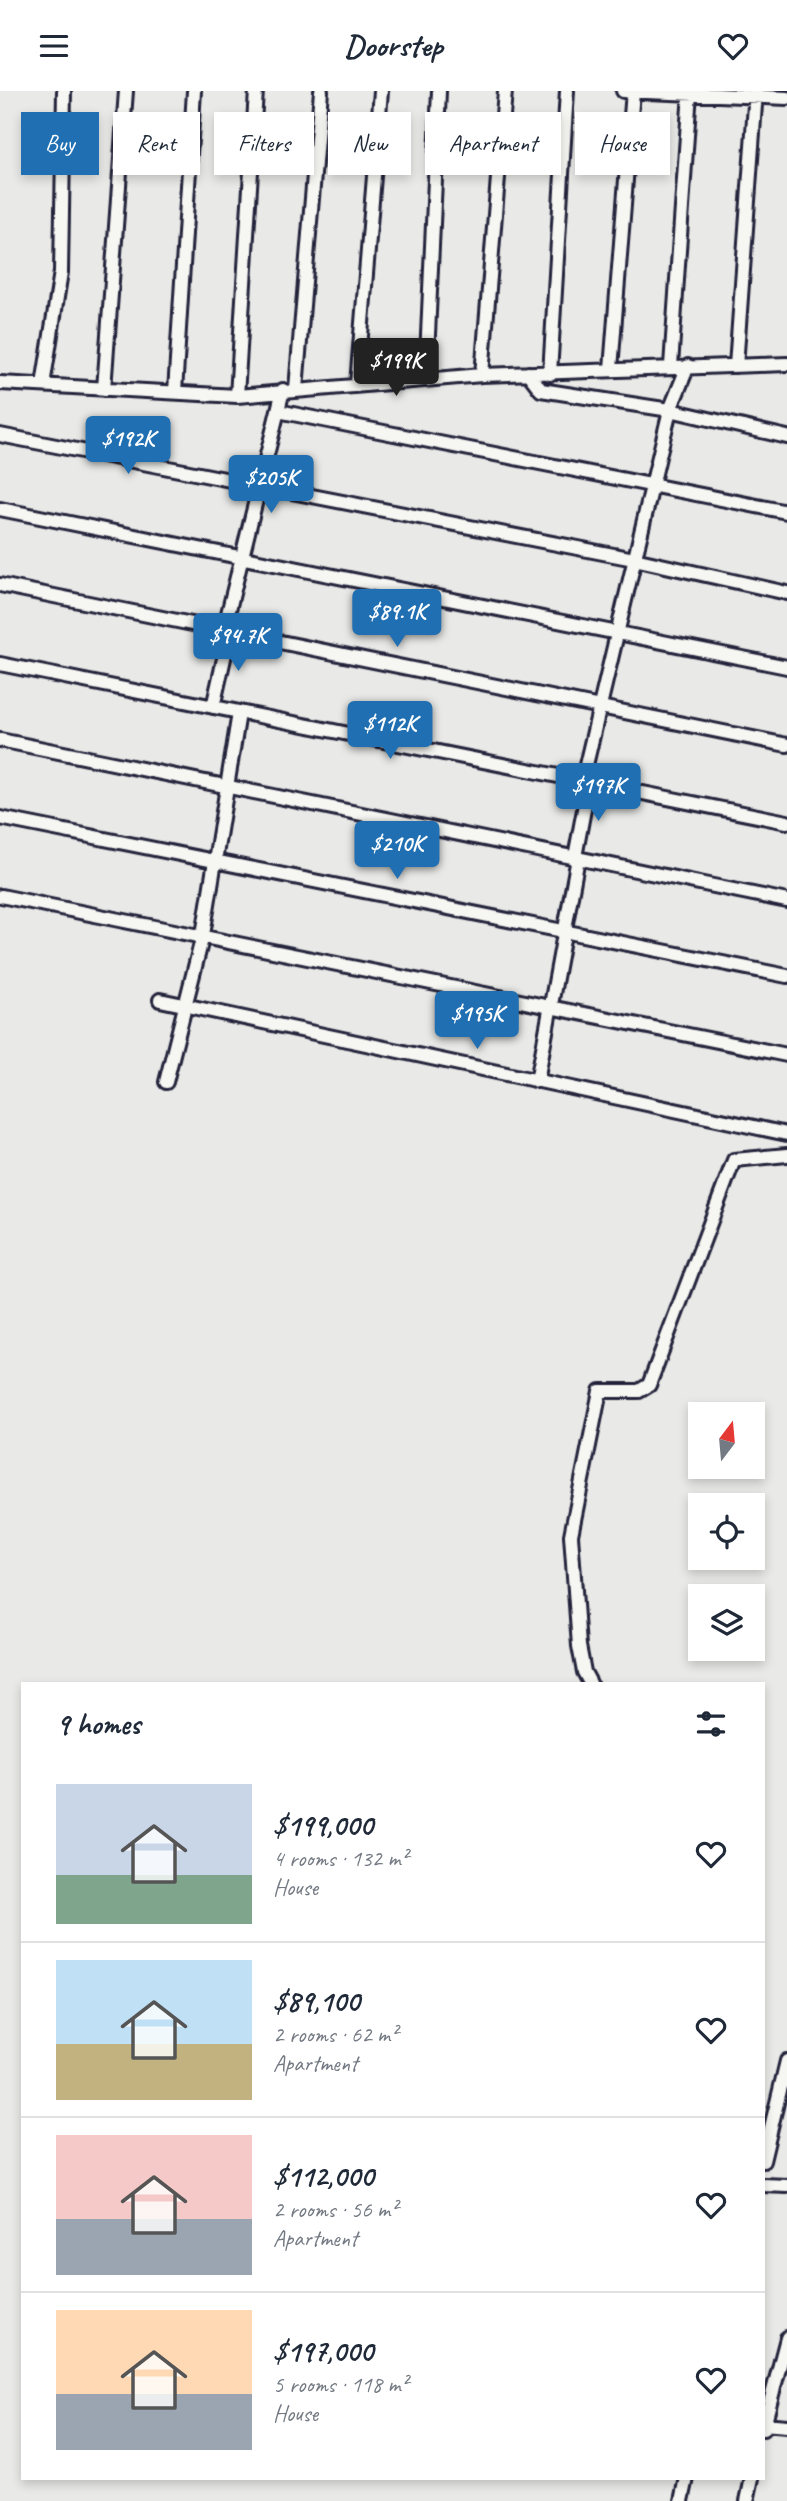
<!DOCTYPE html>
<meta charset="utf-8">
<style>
:root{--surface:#fff;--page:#f6f6f7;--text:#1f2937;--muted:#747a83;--line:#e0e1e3;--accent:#1f6fb2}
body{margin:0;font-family:Caveat,sans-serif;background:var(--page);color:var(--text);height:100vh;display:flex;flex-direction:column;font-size:26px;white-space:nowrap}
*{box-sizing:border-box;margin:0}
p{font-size:23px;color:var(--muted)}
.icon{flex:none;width:38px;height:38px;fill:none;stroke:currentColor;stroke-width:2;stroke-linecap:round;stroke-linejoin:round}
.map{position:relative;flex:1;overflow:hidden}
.drawer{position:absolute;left:21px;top:1591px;width:744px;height:798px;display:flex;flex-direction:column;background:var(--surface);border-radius:0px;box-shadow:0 4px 10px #0003}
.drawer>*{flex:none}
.guide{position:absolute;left:21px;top:21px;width:746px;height:63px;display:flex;gap:14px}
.needle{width:46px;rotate:16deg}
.fabs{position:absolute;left:688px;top:1311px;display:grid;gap:14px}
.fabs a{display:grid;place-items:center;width:77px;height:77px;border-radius:0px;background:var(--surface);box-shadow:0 4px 10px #0003;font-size:35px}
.price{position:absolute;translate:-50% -60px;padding:0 16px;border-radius:7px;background:var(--accent);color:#fff;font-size:23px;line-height:46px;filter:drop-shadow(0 2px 4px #0008)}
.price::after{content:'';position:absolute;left:50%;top:42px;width:21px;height:16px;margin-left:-10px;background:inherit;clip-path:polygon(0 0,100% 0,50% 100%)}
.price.selected{background:#222;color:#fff}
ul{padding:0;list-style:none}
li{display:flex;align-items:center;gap:21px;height:175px;padding:0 35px}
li+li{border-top:2px solid var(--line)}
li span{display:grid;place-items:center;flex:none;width:196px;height:140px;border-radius:0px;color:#555}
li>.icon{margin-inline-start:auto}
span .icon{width:84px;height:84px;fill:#fffc;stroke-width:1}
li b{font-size:30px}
h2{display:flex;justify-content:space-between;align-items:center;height:84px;padding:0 35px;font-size:30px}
.chip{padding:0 24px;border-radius:0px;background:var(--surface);box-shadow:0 4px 10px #0003;font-size:24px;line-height:63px}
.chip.selected{background:var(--accent);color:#fff}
header{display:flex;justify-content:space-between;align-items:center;height:91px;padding:0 35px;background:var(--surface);font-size:32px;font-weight:600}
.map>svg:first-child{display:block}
</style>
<header><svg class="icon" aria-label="menu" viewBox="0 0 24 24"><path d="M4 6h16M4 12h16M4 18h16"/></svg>Doorstep<svg class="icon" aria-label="heart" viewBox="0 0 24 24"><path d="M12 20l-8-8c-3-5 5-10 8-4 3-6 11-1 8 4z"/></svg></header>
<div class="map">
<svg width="787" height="2410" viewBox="0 0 787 2410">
<rect width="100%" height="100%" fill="#e9e9e7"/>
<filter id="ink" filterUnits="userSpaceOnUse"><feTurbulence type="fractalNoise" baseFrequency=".0143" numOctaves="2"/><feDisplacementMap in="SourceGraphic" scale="14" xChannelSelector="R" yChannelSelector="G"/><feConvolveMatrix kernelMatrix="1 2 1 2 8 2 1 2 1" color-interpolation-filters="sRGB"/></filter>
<g filter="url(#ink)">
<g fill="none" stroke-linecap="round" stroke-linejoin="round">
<defs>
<path id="minor" d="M623,0L787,7
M671,275L690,1
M736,275L756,0
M611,278L633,0
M528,282L541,299L670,319L787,346
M550,283L567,0
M482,284L505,0
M426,288L439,0
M0,292L237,305L482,284L787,273
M357,293L381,0
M43,294L61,181L64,0
M104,298L126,0
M296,298L321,0
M175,301L194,0
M237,305L256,0
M278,320L787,421
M0,344L634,468L787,502
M0,418L787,576
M0,494L787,654
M224,539L283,299
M0,573L787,731
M213,616L230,541
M0,649L787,810
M582,691L670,319L688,275
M0,727L787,885
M575,766L589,692
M1,805L787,964
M160,909L787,1043
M537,990L578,767
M166,991L203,844L239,622
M590,1592L584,1581L579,1555L571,1444L600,1300H639L649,1294L734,1069L787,1064
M763,2070L787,1970
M763,2094L787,2095
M763,2333L787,2335
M763,2338L787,2247
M682,2410L687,2387
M747,2410L752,2387"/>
</defs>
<!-- minor casing -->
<use href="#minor" stroke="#22223b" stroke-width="18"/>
<!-- minor -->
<use href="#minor" stroke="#f6f6f2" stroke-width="12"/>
</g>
</g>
</svg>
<div class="fabs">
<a><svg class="needle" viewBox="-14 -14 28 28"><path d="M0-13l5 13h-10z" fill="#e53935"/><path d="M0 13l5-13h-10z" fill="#747a83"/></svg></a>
<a><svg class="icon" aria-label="locate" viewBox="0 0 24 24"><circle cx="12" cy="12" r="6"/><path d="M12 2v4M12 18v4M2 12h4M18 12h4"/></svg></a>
<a><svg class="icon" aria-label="layers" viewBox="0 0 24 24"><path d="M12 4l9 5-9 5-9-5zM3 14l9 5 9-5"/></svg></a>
</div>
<b class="price selected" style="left:396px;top:307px">$199K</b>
<b class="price" style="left:128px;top:385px">$192K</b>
<b class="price" style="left:271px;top:424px">$205K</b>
<b class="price" style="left:397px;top:558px">$89.1K</b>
<b class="price" style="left:238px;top:582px">$94.7K</b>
<b class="price" style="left:390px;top:670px">$112K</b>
<b class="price" style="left:598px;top:732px">$197K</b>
<b class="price" style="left:397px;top:790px">$210K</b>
<b class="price" style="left:477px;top:960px">$195K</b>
<div class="guide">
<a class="chip selected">Buy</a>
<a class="chip">Rent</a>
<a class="chip">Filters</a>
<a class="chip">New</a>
<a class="chip">Apartment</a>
<a class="chip">House</a>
</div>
<section class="drawer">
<h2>9 homes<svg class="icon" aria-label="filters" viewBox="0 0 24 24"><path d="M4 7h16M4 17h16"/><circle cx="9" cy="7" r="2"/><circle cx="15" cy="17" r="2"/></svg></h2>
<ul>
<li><span style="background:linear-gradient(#c9d6e8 65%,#7fa58c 0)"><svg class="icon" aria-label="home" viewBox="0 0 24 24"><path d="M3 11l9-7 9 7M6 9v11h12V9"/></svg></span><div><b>$199,000</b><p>4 rooms · 132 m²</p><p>House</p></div><svg class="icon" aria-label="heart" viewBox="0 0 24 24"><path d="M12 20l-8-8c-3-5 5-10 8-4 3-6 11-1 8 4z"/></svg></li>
<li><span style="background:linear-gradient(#bfe0f5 60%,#c2b280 0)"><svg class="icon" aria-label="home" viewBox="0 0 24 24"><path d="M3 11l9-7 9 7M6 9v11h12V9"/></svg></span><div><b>$89,100</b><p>2 rooms · 62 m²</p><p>Apartment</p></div><svg class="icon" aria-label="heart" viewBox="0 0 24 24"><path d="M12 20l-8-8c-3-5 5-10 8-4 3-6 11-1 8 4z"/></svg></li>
<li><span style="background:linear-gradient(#f6c9c9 60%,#9aa5b1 0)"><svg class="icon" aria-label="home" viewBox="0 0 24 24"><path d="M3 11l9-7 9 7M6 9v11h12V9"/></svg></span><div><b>$112,000</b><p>2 rooms · 56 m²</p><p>Apartment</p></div><svg class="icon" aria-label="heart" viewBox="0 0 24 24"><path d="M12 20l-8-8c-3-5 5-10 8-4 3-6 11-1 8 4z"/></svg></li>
<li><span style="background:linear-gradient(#ffd9b3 60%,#9aa5b1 0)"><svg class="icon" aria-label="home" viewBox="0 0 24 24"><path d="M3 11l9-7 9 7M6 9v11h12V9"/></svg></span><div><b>$197,000</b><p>5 rooms · 118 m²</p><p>House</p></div><svg class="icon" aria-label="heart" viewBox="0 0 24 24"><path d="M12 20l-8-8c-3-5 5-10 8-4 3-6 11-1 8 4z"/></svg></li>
</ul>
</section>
</div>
